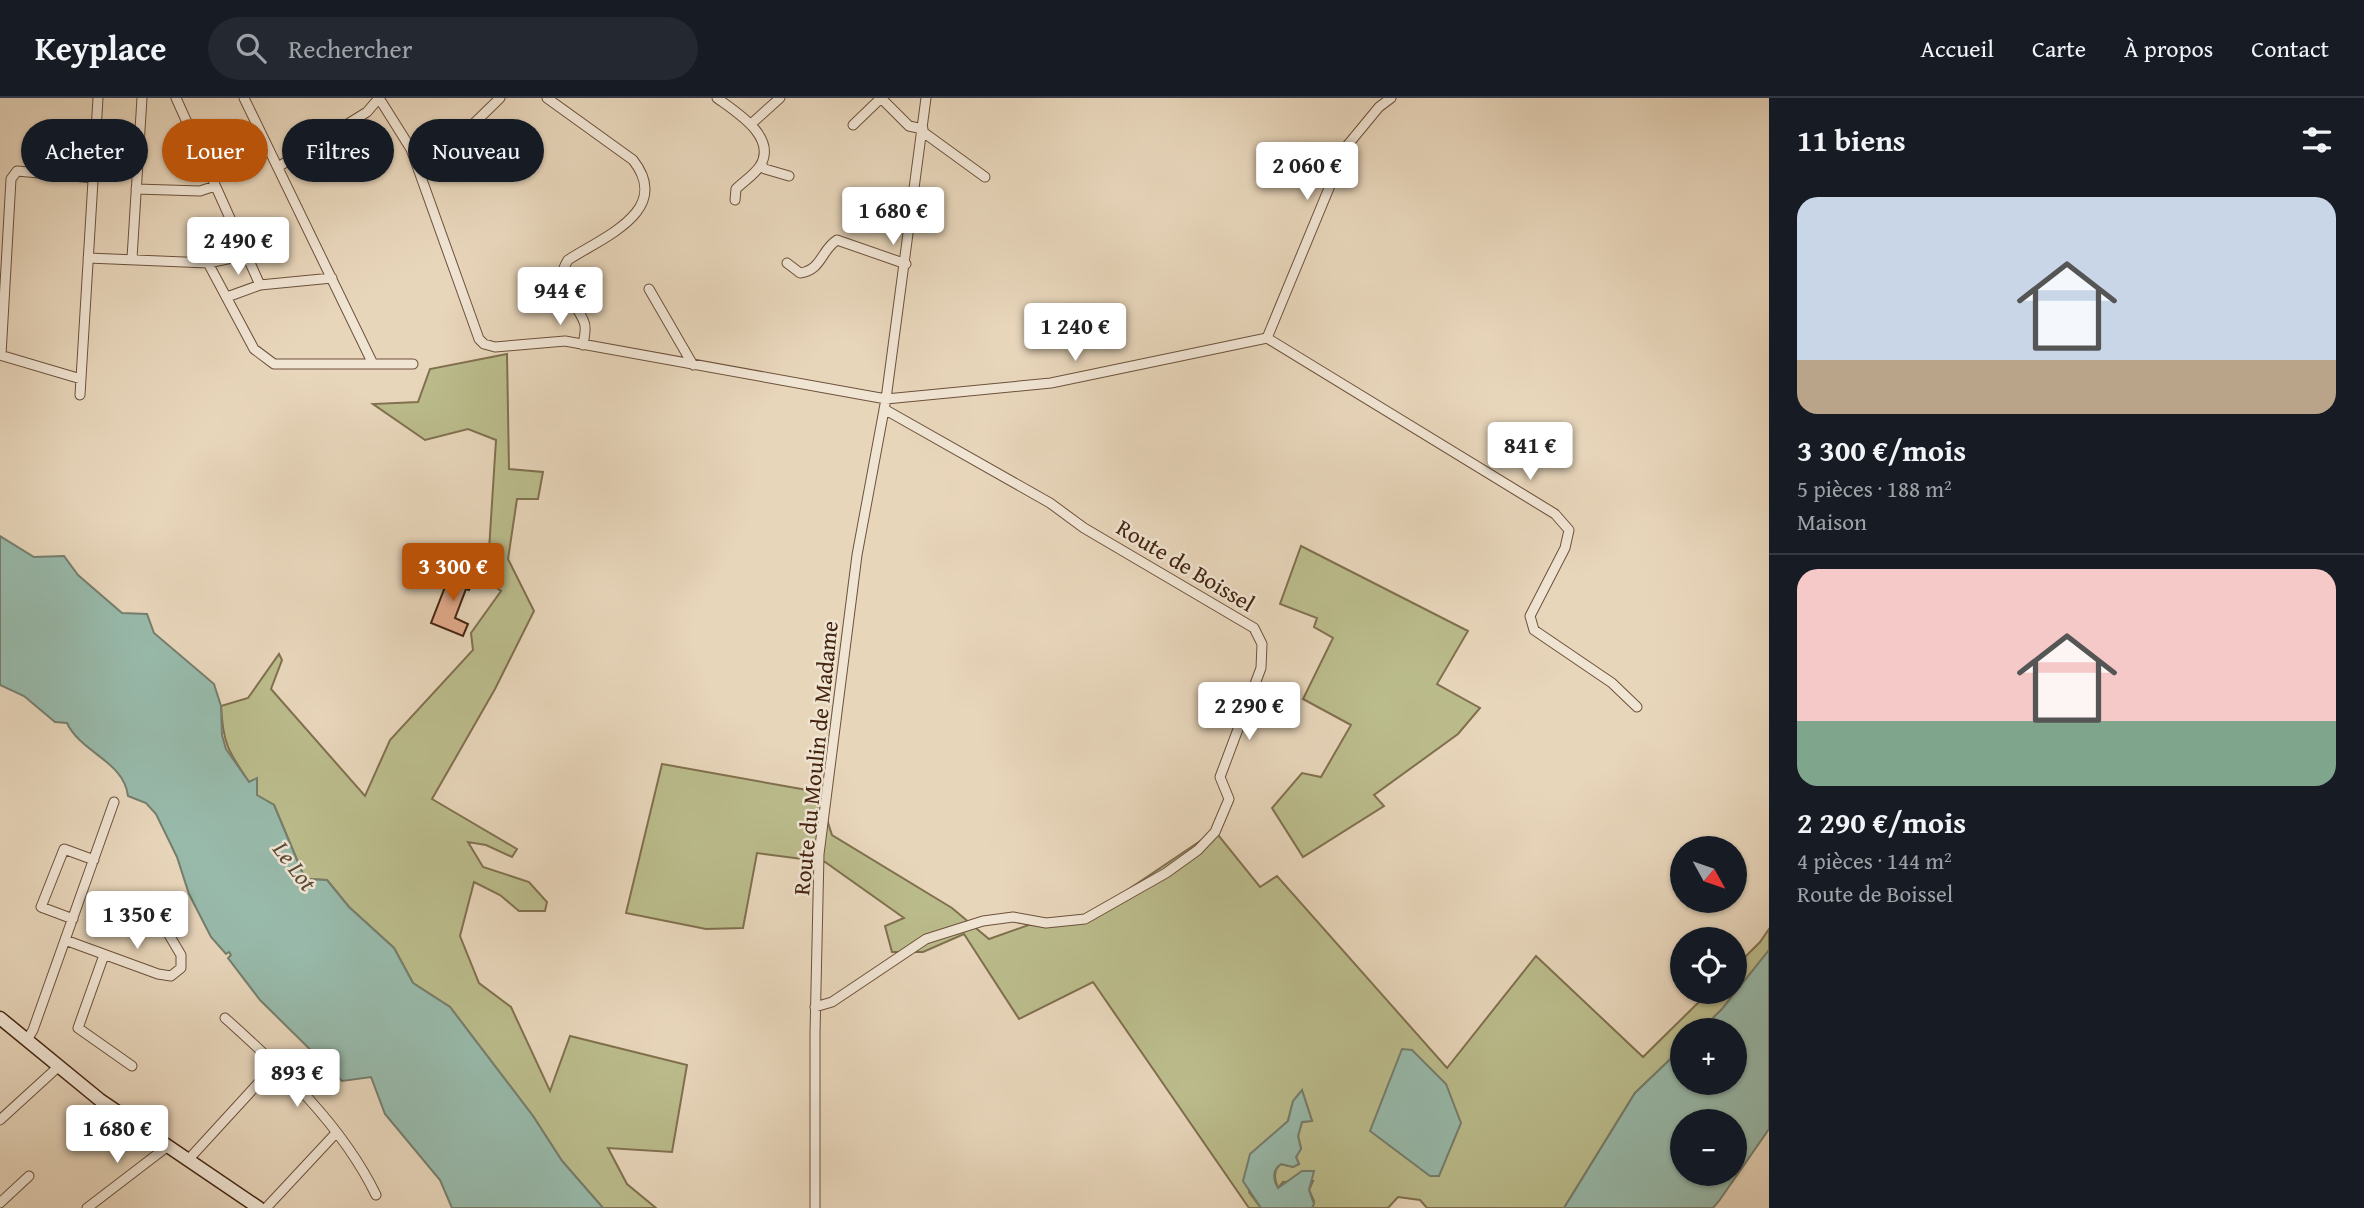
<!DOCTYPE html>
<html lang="fr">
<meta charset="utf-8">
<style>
:root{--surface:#171b24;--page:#242831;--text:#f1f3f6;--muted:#9ea1a6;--line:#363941;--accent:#b45309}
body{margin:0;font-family:"Gentium Book Plus",serif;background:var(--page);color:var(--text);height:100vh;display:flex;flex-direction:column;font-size:26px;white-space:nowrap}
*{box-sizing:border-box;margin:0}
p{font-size:23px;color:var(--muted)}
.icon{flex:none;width:38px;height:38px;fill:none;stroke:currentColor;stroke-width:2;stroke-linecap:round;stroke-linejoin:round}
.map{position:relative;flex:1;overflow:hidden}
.sheet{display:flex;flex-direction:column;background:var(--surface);width:595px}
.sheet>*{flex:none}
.hud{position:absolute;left:21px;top:21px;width:665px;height:63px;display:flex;gap:14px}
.needle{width:46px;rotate:130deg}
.controls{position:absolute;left:1670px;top:738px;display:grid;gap:14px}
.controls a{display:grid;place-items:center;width:77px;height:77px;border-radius:50%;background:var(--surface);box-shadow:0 2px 5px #0004;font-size:35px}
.price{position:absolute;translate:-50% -60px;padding:0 16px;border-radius:7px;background:#fff;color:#222;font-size:23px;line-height:46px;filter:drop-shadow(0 2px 4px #0008)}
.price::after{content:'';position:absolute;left:50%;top:42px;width:21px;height:16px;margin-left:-10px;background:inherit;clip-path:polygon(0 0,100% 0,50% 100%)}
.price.on{background:var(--accent);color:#fff}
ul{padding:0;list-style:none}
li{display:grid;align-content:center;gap:14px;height:371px;padding:0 28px}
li+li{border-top:2px solid var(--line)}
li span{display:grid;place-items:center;height:217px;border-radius:21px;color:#555}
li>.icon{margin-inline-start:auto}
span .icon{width:126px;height:126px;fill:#fffc;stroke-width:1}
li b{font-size:30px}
h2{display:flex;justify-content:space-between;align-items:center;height:84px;padding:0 28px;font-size:30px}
.tag{padding:0 24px;border-radius:32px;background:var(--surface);box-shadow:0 2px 5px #0004;font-size:24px;line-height:63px}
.tag.on{background:var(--accent);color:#fff}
header{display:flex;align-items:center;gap:42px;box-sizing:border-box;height:98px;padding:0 35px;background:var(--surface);border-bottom:2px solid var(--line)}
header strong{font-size:33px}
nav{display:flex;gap:38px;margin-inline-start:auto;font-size:24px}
.search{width:490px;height:63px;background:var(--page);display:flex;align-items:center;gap:18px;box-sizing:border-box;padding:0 24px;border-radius:38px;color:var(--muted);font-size:26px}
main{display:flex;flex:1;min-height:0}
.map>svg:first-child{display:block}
</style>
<header>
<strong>Keyplace</strong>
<div class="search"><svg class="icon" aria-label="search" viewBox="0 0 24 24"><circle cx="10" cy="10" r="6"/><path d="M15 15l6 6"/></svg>Rechercher</div>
<nav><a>Accueil</a><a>Carte</a><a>À propos</a><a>Contact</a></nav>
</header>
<main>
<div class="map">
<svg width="1769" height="1110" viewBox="0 0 1769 1110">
<rect width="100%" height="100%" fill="#e8d6bb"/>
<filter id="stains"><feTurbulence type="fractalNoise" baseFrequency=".00286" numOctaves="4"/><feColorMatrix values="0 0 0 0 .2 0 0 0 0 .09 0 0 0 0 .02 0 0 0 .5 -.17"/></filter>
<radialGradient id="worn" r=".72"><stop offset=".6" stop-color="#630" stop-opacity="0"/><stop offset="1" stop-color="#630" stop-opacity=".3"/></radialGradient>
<!-- green -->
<path fill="#bbbc8c" stroke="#80704e" stroke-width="2" d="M507,256L509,371L543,374L538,401H517L508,461L534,513L495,591L432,701L517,751L512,759L486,747L468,744L483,769L529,784L547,804L545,813H519L500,797L474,784L460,838L479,885L511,909L550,993L570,938L687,967L672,1054L608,1050L627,1086L656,1110H603L562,1063L533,1018L450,909L413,885L394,850L349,809L327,782L305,781L274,707L256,697V681L249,684C228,653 223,646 221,608L248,600L279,556L282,562L271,591L365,698L390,642L473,552L471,535L501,493L469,470L470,463L488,468L496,342L468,331L425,342L373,306L418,304L430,271Z
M1301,448L1468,533L1437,586L1480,610L1458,636L1374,697L1384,708L1303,759L1272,710L1302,675L1321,679L1351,627L1303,601L1333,540L1314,529L1317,520L1280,506Z
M662,666L818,694L832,737L952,810L989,841L1037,824H1080L1215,733L1260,789L1277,778L1447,970L1536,858L1643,959L1709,894H1734V870L1760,844L1769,831V852L1722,911L1700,933H1682V950L1635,995L1564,1110H1427L1420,1102L1398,1099L1388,1110H1312L1314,1103L1309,1092L1313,1083L1283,1084L1278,1090C1274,1081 1273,1072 1281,1066L1293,1069L1299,1066L1296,1059L1301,1050L1298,1038L1302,1024L1312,1023L1302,993L1292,1007L1288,1023L1269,1042L1249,1094L1261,1110H1249L1093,884L1019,921L964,836L923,854H892L885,828L904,820L825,764L757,755L743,830L706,831L626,815Z"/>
<!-- water -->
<path fill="#98baab" stroke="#767e6d" stroke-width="2" fill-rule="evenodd" d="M0,438L34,459L64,458L78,477L122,515L147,516L154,535L214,586L221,608L222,637L226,651L249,684L257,680V697L274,707L305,781L327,782L349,809L394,850L413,885L450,909L533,1018L562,1063L603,1110H452L440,1082L385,1016L371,979L342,983L260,902L228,860L231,857L229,854L226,856L211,839L189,796L177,759L156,716L146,705L128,698C124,663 81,655 67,625L55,624L24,598L0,587Z
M1769,852V1031L1719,1103L1713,1110H1564L1635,995L1682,950V985H1734V933H1700L1722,911ZM1682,1024H1734V1076H1682Z
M1402,951L1412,952L1446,986L1461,1025L1439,1078H1430L1370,1033Z
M1302,992L1312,1023L1302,1024L1298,1038L1301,1051L1296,1059L1299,1066L1293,1069L1281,1066C1272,1072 1273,1082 1278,1090L1302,1073H1314L1309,1092L1314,1106L1312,1110H1261L1243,1083L1250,1056L1288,1023L1293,1003Z"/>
<!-- building -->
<path fill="#e3ab8c" stroke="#442510" stroke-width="2" d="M452,471L475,480L469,492L466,491L455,520L468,526L463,538L431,525Z"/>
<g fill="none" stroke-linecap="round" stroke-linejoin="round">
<defs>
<path id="minor" d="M176,0L260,187L332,180
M244,0L373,266
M379,0L411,51L479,241L484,246L495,249L565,243L886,301L1051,285L1267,240
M547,0L633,62C673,113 603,139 568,162C551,189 575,200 584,224C587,230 584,240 583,247
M717,0C736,14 778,39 760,68C754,77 743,84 736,91L735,102
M751,26L780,0
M853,27L881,0L909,28L923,31
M923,34L985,79
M761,67L765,71L789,78
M278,69L367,14L379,0
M421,77L500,0
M136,91L200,93L215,88
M88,160L208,165L254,251L274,266H413
M132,160L142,0
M208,165L246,157
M787,165L800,175C822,172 821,152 837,142L906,166
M649,191L693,267
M227,199L260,187
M1267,240L1555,416L1569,432L1565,450L1530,518L1534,532L1612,585L1637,609
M1267,240L1346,49L1379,9L1391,0
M0,257L81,281
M1,257L11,81L17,73L94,80
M80,297L98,0
M73,821L41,809L64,751L94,762
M65,842L158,876L171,878L181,870V857L159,820
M104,857L78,930L132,968
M815,909L832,904L926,841L983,823L1013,819L1046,825L1085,821L1166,775L1198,752L1215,734L1229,701L1220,679L1261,570L1262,546L1254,530L1084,430L1050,405L884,311
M225,920C282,971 342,1027 376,1097
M27,942L33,932L114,704
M0,1022L58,969
M188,1062L275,967
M0,1105L29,1078
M87,1110L168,1048
M266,1110L336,1035
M815,1110V935L819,756L857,457L886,301L926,0"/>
<path id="secondary" d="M0,920L100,1002L259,1110"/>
</defs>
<!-- minor casing -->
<use href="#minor" stroke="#6d513b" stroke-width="11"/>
<!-- secondary casing -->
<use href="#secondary" stroke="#442510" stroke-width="15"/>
<!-- minor -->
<use href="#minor" stroke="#f0e4d3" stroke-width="9"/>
<!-- secondary -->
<use href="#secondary" stroke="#f0e4d3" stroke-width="12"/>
</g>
<g text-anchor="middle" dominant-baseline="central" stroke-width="5" stroke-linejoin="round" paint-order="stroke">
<!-- street labels -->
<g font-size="23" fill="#442510" stroke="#f0e4d3">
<text transform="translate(1186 467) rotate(31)">Route de Boissel</text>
<text transform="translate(815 660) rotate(-84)">Route du Moulin de Madame</text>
</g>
<!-- water labels -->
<g font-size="24" font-style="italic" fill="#594a37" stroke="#f0e4d3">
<text transform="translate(295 768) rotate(53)">Le Lot</text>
</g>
</g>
<rect width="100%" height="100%" filter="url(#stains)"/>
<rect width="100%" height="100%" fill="url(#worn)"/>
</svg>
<div class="controls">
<a><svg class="needle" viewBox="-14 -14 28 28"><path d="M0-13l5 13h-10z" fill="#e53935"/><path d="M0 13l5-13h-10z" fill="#9ea1a6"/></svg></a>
<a><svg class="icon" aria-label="locate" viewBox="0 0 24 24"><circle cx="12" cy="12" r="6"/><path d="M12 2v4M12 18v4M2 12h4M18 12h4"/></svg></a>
<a>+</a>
<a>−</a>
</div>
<b class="price" style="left:1307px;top:104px">2 060 €</b>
<b class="price" style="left:893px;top:149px">1 680 €</b>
<b class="price" style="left:238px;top:179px">2 490 €</b>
<b class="price" style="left:560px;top:229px">944 €</b>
<b class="price" style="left:1075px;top:265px">1 240 €</b>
<b class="price" style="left:1530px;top:384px">841 €</b>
<b class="price on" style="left:453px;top:505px">3 300 €</b>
<b class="price" style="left:1249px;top:644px">2 290 €</b>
<b class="price" style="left:137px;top:853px">1 350 €</b>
<b class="price" style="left:297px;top:1011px">893 €</b>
<b class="price" style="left:117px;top:1067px">1 680 €</b>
<div class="hud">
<a class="tag">Acheter</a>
<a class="tag on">Louer</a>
<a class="tag">Filtres</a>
<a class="tag">Nouveau</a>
</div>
</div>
<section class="sheet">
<h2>11 biens<svg class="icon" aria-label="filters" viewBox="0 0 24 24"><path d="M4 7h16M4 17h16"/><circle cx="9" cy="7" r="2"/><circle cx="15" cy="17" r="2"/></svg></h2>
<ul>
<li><span style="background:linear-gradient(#c9d6e8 75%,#b9a48a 0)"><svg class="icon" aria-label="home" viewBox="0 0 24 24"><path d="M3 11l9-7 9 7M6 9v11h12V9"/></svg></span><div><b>3 300 €/mois</b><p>5 pièces · 188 m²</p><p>Maison</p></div></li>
<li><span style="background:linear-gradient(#f6c9c9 70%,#7fa58c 0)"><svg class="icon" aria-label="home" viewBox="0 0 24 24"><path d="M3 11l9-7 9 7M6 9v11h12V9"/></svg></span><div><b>2 290 €/mois</b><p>4 pièces · 144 m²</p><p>Route de Boissel</p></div></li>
</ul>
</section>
</main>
